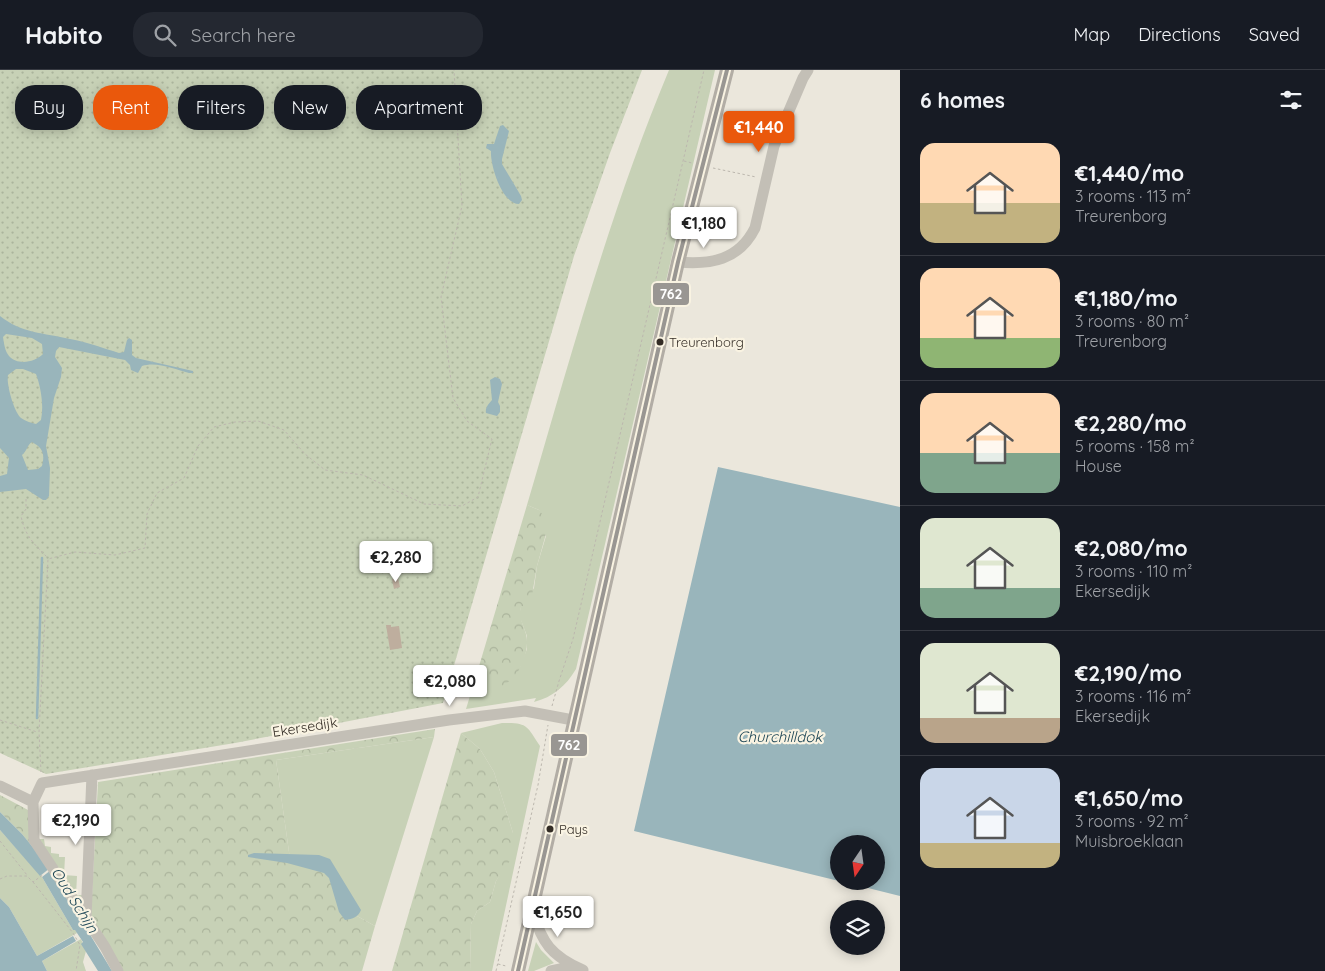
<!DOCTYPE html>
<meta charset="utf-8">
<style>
:root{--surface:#171b24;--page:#242831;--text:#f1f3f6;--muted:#9ea1a6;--line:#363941;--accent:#ea580c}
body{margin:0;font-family:Quicksand,sans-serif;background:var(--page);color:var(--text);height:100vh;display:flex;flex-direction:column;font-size:19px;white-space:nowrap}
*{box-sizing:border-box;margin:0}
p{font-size:16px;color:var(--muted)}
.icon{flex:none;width:28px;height:28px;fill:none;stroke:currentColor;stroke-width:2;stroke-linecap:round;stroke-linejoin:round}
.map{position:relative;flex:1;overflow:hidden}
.panel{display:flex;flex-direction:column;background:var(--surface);width:425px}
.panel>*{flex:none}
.banner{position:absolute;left:15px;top:15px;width:475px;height:45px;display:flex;gap:10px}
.needle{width:32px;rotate:193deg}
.tools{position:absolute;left:830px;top:765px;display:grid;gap:10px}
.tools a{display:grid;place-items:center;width:55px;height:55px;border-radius:50%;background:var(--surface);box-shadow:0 2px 12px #0003;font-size:25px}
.price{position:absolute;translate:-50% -42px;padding:0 11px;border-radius:5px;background:#fff;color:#222;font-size:16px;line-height:32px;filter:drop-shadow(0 1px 2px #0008)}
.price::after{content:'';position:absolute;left:50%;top:30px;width:15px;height:11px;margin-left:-8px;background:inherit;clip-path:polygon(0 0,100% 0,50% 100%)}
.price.active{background:var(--accent);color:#fff}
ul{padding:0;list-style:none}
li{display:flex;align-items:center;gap:15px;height:125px;padding:0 20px}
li+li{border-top:1px solid var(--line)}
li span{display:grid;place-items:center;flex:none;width:140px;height:100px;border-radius:15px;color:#555}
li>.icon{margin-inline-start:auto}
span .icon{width:60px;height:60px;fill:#fffc;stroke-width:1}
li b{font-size:21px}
h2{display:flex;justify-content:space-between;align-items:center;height:60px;padding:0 20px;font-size:21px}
.chip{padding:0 18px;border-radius:20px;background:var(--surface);box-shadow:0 2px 12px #0003;font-size:18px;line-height:45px}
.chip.active{background:var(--accent);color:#fff}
header{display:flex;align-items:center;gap:30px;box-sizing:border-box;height:70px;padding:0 25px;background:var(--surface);border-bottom:1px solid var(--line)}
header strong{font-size:24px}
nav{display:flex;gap:28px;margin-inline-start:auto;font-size:18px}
.search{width:350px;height:45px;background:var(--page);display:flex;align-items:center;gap:12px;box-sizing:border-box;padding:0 18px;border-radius:20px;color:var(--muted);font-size:19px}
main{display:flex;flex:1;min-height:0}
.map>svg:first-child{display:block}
</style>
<header>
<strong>Habito</strong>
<div class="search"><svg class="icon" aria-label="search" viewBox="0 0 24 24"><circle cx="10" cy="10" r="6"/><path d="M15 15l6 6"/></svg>Search here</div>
<nav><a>Map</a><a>Directions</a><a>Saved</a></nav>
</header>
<main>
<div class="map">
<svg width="900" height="901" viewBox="0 0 900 901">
<defs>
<pattern id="forest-crowns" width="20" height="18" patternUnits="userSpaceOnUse" patternTransform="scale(1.25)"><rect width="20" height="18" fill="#c7d1b6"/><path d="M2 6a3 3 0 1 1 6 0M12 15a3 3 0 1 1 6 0" fill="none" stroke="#abb49c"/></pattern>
<pattern id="park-dots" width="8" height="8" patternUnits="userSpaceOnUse" patternTransform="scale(1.25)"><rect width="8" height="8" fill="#c7d1b6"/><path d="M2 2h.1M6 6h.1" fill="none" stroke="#abb49c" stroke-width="1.8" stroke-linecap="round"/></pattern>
</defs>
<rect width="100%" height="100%" fill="#ebe7dc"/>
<!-- green -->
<path fill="#c7d1b6" d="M669,0H715L576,599C566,616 553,627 534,632L536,628L530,629L466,639L477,603L488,616L520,597L527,579V566L519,545L521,537L534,518L537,496L546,466L539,440L527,435C570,289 610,141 669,0Z
M502,653C528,653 526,655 540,676L492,901H470L471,854L477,841L490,832L496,811L503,799L513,763L494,702L480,679L461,663Z
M434,667L375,856L348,841L290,789L276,690Z
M0,760L42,807L73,860L75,859L77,863L37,886L9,837L0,828Z
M36,769H44L45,776L51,777V783L59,784V787H65L64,805L77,806L76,825H83L82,838Z
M81,869L86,881L83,892L86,901H47L42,891Z
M536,872L541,880L554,893L534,901H528Z"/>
<!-- forest -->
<path fill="url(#forest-crowns)" d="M527,435L539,440L549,453L537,496L531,531L521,537C519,548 523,554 526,564C530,578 522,599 512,609C509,612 503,615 499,618L488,617L477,603Z
M435,659L434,667L276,690L290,789L332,801L348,841L375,856L362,901H121L91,845L98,712Z
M461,663L480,679L494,702L513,763L514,785L496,811L490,832L477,841L471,854L470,901H392Z
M0,725L28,740L50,798L22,764L0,742Z"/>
<!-- park -->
<path fill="url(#park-dots)" d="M0,0H642L610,83L574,186L443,633L235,673L46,704L0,683Z"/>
<!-- water -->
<path fill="#99b5bb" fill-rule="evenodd" d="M503,55L509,61L502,89V94L521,126L522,130L519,134C502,134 490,95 491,81L486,78L487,74H494L500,56Z
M0,246C21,263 44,263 70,269C87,272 103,278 119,283L124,282L127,270L129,268L132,270V285L136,288L193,301V303H189C175,299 156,291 142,296L138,303L131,300L130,295L125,290L59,277L56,281L55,287L62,298L61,307L54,328L46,376L50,398L49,426L46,430H43L26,419L0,422V406L7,404L9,388L0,378ZM6,264L32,268L42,274L43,284C35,292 18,296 9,286C5,281 4,274 3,267ZM16,299H23L36,304C41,318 44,335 41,350L36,354C31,353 25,351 21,348C14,342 6,314 8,305ZM32,372C43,378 45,384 42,396L38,399L28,400L22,385C27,381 27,375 32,372Z
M495,307L500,309L502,314L498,332L500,336V342L497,346L486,343C485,337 489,334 492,330L490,310Z
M718,397L900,437V826L840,811H876V774H839V811L634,761Z
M0,742L22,764L50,798L40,806L0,760Z
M254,783L319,785L330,789L361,840C358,847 353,849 345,850L339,842L329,808L324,803L287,793L248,787V785Z
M51,800L112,901H98L81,874L83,872L75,860H73L42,807Z
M0,828L9,837L37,886L73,866L76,871L42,891L47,901H0Z"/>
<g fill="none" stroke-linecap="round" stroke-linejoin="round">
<!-- stream -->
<path stroke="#99b5bb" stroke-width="2.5" d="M37,648L42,488"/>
</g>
<!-- building -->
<path fill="#beae9e" d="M398,508L400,517L394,519L392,509Z
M386,555H391V557L399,556L402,578L390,580Z"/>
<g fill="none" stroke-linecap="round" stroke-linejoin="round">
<!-- path -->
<path stroke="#bcb7ae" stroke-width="1" stroke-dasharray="2.5 2.5" stroke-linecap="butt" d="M684,91L692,93
M713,98L756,107
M26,429V439L21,446C25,466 34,474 48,488
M552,636L559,611L573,569L704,0
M0,650L37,662
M41,702L39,662L48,489L75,482L115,485L145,478L147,444L157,423L184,408L198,376L214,357L235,352L258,351L284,360L305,384L325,400L363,405L424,434L462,436L478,427L492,369L467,351L453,328L441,227L462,136L454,0
M0,771L27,805
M0,809L7,806H27L33,812L44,804
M33,812L73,863L80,875L76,901
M498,894L506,896
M496,901L538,715L548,655"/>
<!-- minor -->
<path stroke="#c3bfb6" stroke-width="11" d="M678,192C711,195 739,190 755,158L774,76L803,8L808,0
M0,716L33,732
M532,840C542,873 551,886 583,900
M86,848L92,705
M118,901L105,877L34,770L33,732L42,713L449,650L525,641L573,650
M551,901L565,898L576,899"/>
<!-- major -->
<path stroke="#b2ada5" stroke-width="14" d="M518,901L678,192L727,0"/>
<defs>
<path id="bus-1" d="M518,901L678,192L727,0"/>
</defs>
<!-- bus-1 casing -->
<use href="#bus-1" stroke="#f9f3e2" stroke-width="8"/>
<!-- bus-1 -->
<use href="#bus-1" stroke="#999692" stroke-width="4"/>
</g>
<!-- markers -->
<g fill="#332c25" stroke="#f9f3e2" stroke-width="2">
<circle cx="660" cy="272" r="4.5"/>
<circle cx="550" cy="759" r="4.5"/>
</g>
<g text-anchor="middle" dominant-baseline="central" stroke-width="4.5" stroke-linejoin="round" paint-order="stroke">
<!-- bus labels -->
<g font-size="13" fill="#332c25" stroke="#f9f3e2" text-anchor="start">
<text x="669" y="272">Treurenborg</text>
<text x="559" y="759">Pays</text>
</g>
<!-- street labels -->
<g font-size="14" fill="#332c25" stroke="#f9f3e2">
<text transform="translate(305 657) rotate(-9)">Ekersedijk</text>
</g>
<!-- water labels -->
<g font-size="15" font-style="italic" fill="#1b4454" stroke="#f9f3e2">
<text x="780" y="666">Churchilldok</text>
<text transform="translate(75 830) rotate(58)">Oud Schijn</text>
</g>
</g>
<g stroke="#f9f3e2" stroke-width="2">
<rect x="652" y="212" width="38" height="24" rx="5" fill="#999692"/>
<rect x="550" y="663" width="38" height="24" rx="5" fill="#999692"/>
</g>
<g font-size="14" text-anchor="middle" font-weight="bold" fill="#fff">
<text x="671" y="229">762</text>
<text x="569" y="680">762</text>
</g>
</svg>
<div class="tools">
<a><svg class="needle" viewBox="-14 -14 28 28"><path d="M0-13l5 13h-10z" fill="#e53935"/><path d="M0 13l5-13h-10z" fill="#9ea1a6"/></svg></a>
<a><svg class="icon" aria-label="layers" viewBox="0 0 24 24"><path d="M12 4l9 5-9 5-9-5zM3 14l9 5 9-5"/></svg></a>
</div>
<b class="price active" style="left:759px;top:83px">€1,440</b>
<b class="price" style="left:704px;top:179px">€1,180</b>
<b class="price" style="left:396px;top:513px">€2,280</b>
<b class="price" style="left:450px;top:637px">€2,080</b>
<b class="price" style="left:76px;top:776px">€2,190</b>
<b class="price" style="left:558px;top:868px">€1,650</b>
<div class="banner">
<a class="chip">Buy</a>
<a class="chip active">Rent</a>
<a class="chip">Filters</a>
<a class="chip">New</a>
<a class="chip">Apartment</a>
</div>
</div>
<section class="panel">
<h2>6 homes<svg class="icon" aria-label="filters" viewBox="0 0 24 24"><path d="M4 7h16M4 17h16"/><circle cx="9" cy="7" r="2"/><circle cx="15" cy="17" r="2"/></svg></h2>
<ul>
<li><span style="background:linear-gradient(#ffd9b3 60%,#c2b280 0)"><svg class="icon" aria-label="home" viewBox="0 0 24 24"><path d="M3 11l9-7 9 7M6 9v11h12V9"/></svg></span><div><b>€1,440/mo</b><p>3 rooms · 113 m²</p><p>Treurenborg</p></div></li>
<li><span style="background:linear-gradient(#ffd9b3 70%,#8fb573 0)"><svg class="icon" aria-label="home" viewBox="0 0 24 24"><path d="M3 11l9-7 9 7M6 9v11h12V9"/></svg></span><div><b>€1,180/mo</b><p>3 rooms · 80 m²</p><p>Treurenborg</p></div></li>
<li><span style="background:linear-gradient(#ffd9b3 60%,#7fa58c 0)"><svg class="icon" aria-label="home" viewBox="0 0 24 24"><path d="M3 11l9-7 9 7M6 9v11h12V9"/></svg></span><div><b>€2,280/mo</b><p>5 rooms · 158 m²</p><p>House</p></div></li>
<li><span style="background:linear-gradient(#dfe7d0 70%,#7fa58c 0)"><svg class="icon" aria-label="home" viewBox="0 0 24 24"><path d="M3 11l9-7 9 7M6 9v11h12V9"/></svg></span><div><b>€2,080/mo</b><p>3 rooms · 110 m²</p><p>Ekersedijk</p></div></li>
<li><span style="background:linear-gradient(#dfe7d0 75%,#b9a48a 0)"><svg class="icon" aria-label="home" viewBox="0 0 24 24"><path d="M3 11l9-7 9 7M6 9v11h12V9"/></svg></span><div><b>€2,190/mo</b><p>3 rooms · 116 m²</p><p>Ekersedijk</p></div></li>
<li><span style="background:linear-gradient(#c9d6e8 75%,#c2b280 0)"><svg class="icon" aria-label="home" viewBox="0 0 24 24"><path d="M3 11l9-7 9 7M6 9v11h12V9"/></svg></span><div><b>€1,650/mo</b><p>3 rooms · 92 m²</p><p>Muisbroeklaan</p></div></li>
</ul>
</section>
</main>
